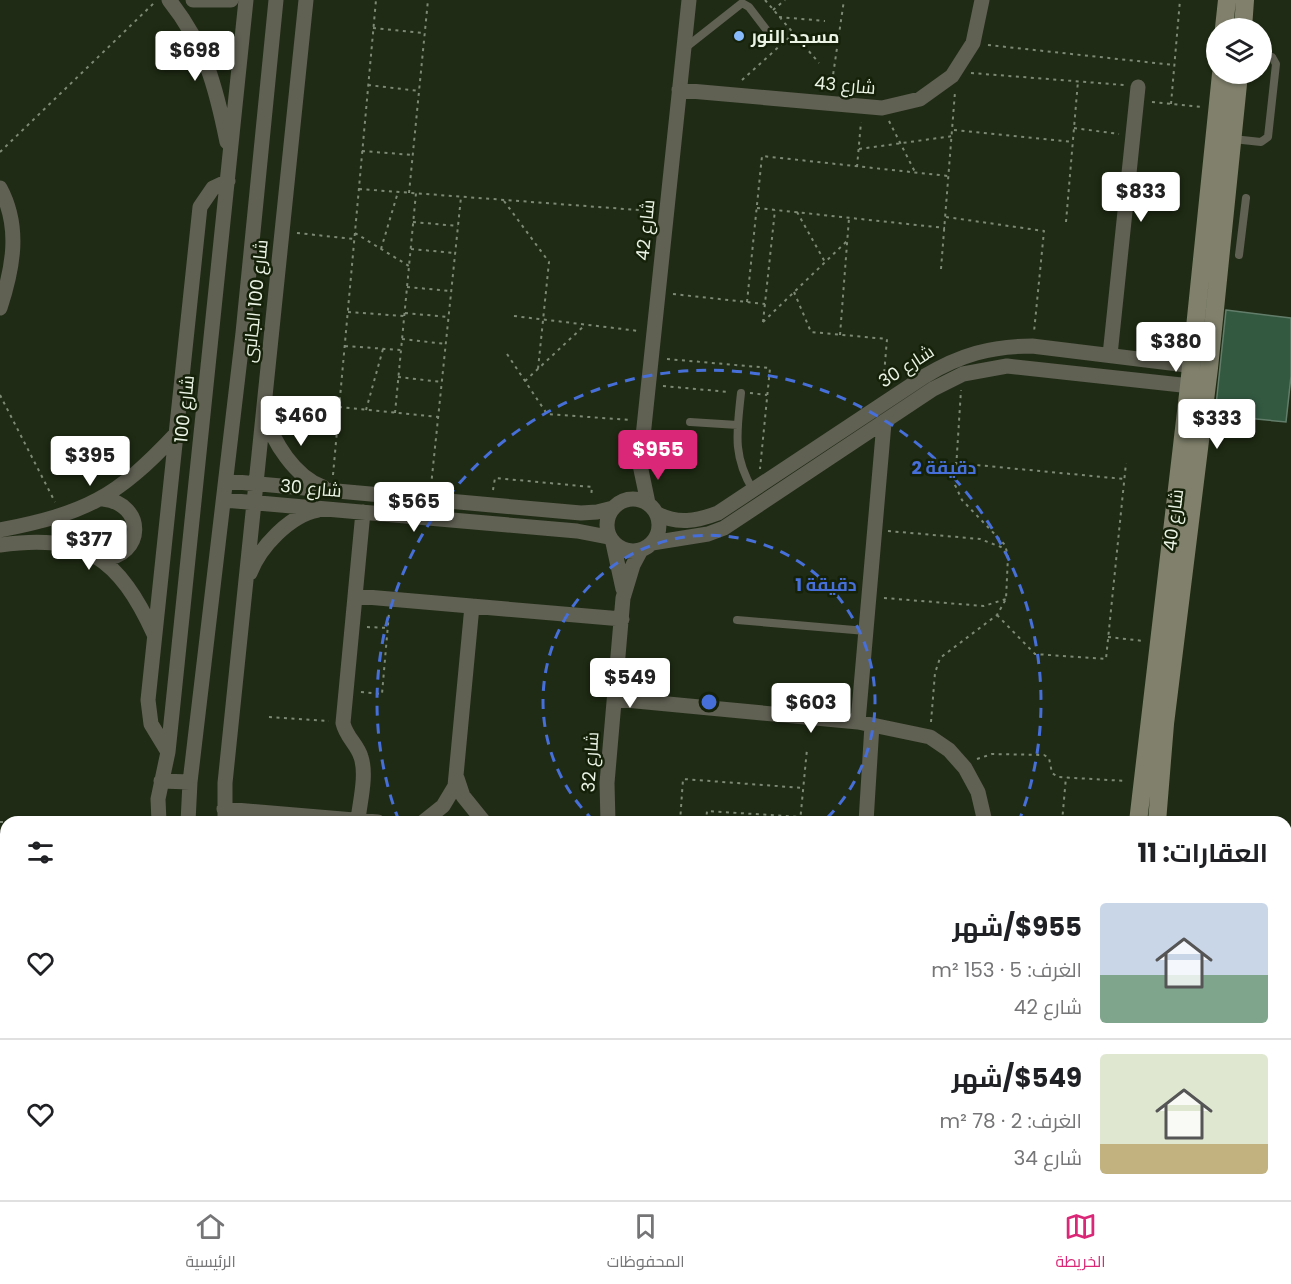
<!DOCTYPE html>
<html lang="ar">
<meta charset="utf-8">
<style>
:root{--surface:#fff;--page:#f6f6f6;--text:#202124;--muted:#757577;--line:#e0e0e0;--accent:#db2777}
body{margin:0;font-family:Poppins,Cairo,sans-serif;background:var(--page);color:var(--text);direction:rtl;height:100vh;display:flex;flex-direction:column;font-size:22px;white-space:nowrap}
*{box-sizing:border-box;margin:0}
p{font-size:20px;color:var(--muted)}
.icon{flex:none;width:33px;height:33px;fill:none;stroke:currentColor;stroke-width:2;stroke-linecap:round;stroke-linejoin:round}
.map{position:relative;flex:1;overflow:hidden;direction:ltr}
.panel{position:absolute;left:0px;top:816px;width:1292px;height:384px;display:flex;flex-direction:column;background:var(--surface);border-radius:18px 18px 0 0;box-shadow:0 2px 4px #0004;direction:rtl}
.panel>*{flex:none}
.controls{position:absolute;left:1206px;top:18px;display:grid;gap:12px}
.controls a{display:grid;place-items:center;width:66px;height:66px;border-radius:50%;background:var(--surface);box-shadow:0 2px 4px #0004;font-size:30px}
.price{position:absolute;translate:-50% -51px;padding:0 14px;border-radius:6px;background:#fff;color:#222;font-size:20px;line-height:39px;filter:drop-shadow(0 2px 3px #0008)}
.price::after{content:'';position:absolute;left:50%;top:36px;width:18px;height:14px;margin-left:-9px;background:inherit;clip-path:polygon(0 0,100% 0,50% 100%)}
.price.current{background:var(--accent);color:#fff}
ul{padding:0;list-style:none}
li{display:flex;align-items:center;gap:18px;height:150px;padding:0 24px}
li+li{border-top:2px solid var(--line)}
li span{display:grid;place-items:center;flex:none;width:168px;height:120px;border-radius:6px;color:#555}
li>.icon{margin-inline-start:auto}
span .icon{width:72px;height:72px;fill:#fffc;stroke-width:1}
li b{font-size:26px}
h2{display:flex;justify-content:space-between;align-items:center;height:72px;padding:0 24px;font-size:26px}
.tab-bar{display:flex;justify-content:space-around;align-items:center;height:84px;border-top:2px solid var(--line);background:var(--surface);font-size:16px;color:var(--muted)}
.tab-bar a{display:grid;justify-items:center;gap:3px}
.tab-bar .current{color:var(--accent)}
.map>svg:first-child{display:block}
</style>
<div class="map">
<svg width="1291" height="1200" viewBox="0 0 1291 1200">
<rect width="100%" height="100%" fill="#1f2b14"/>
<!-- building -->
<path fill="#335941" stroke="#627e6b" stroke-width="1.5" d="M1226,310L1291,318V376L1286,422L1215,415Z"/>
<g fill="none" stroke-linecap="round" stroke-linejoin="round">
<!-- path -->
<path stroke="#7e8975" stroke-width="2" stroke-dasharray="3 4.5" stroke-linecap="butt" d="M765,0L819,63
M773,10L785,0
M779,17L825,21
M373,28L424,33
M988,45L1174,65
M971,73L1124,85
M742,80L793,34
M368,85L419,91
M831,89L844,0
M1152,102L1203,107
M1171,104L1180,0
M889,121L915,172
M1074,128L1119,134
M954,130L1073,142
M859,149L953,136
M362,151L413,155
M0,152L155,2
M857,167L861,122
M359,189L652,211
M409,193L428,0
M504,201L549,262L538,369
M757,208L945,228
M797,212L825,262
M946,217L1044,231L1034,332
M413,222L458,226
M1066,222L1078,81
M297,233L354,239
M355,233L409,266
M381,249L398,192
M411,249L455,253
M941,269L955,92
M407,287L451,291
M794,292L811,332L887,339L883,387
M673,294L765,304
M747,302L762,156L948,176
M348,312L404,316
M405,313L448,317
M514,316L639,331
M763,322L847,241
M763,322L775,210
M840,335L849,218
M402,339L446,344
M345,346L401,350
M507,354L547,414L631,420
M667,359L770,368L760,469
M398,377L442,382
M525,381L585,325
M663,386L729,392
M750,393L767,395
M0,395L55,502
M339,407L438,417
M366,410L383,349
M395,413L416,193
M955,463L1124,479
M333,475L376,0
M431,486L461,197
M493,490L495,478L592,487L591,497
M888,531L980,539L1001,547L1008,556
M884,598L984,606L1006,599
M997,615L1035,654L1106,659L1126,463
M367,627L388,628
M1108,637L1144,641
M361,692L382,694L389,613
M269,717L329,721
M931,722L935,673L940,658L997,615L1006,599L1008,556L1005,545L962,500L955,485L961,390
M977,759L992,754L1044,755L1049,758L1052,773L1058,777L1126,781
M0,822H6
M13,822L145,819
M680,822L683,779L803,788
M706,822L707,811L801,817
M800,822L807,749
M1062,822L1066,777
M0,1061L6,1080
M486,1199L502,1200
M1149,1200L1150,1194
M1196,1200V1194"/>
<!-- lane -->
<path stroke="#606053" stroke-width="8" d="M685,48L742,3L749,7L772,37
M1233,139L1261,142L1268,137L1276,64L1272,57L1262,55
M1239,255L1246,198
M741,393C737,431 732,455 753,490
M690,422L738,425
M737,620L866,631
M119,1194L121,1200
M130,1194L132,1200
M142,1194L145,1199L169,1194
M0,1197L6,1196L10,1200
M71,1200L80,1198L84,1200"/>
<!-- street -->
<path stroke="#606053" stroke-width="15" d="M169,0C205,45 216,87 227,142
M193,0H231
M679,90L882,108L920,99L952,76L973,43L982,0
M0,188C21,227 13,268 0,308
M1110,355L1138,87
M265,415C273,442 295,477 323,487
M226,481L581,513L597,512L613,508
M607 525a26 26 0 1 1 52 0a26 26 0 1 1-52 0Z
M224,500L577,531L608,537
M648,503L640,465L689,0
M656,513C677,525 697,521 718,513L925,376C960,355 991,346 1032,346L1203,367
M0,530C86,513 116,498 176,434
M613,543L623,589
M652,543L708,534L724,528L933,389L963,374L1007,366L1200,387
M0,545C85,533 119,558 154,634
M102,559C145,556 146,504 103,499
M250,573C260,547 290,515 318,510
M355,596L622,619
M615,699L858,722L930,737L949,750L965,768L978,792L985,822
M858,722L884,423
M168,752L151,724L148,700L200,207L213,188L228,181
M457,778L463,796L484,822
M161,781L190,782
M224,809L378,822
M358,820C360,801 367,775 361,757C357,744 346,737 343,723L363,512
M159,822L158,799L168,752L246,0
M188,822L190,782L243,333L276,0
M225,822V783L306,0
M423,822L443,806L455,786L472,606
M608,822L607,783L623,598L633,565L641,550
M866,822L872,725
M0,1118L6,1116
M0,1149L6,1147
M235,1194L237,1200
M257,1194L258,1200
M287,1194L289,1200
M328,1194L330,1200
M825,1194L829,1200
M427,1200L429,1194
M602,1200V1194
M1032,1200V1194
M1096,1200V1194"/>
<!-- secondary -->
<path stroke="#80806c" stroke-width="18" d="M1224,28L1227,0
M1243,28L1245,0
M1138,822L1189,386L1221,74
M1157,822L1165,724L1209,368L1239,74
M1286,1104L1291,1105
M1286,1124L1291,1125"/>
</g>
<!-- distance rings -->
<g fill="none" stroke="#466fda" stroke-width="3" stroke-dasharray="10 8">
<path d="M594 821A166 166 0 1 1 824 821"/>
<path d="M399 821A332 332 0 1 1 1019 821"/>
</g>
<!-- markers -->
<circle fill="#87bbfb" stroke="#16210a" stroke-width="2" cx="739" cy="36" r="6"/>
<g text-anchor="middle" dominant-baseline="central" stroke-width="5" stroke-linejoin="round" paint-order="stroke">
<!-- poi labels -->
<g font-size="18" font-weight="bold" fill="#eaf3e4" stroke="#16210a" text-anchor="start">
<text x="751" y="36">مسجد النور</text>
</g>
<!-- street labels -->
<g font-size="18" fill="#eaf3e4" stroke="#16210a">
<text transform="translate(845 85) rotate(5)">شارع 43</text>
<text transform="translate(645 230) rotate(-84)">شارع 42</text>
<text transform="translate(255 301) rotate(-84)">شارع 100 الجانبى</text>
<text transform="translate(906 366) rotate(-33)">شارع 30</text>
<text transform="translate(184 409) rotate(-84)">شارع 100</text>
<text transform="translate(311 488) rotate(5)">شارع 30</text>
<text transform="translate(1173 520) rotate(-83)">شارع 40</text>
<text transform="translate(590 762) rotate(-86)">شارع 32</text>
</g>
</g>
<circle cx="709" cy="702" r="9" fill="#466fda" stroke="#16210a" stroke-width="3"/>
<g font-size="18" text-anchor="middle" font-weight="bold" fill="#466fda" stroke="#16210a" stroke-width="5" stroke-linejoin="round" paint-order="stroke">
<text x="944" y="474">2 دقيقة</text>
<text x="826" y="591">1 دقيقة</text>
</g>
</svg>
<div class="controls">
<a><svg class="icon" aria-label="layers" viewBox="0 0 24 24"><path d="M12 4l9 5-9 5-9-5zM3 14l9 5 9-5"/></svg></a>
</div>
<b class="price" style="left:195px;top:82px">$698</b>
<b class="price" style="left:1141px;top:223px">$833</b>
<b class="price" style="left:1176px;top:373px">$380</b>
<b class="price" style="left:301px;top:447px">$460</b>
<b class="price" style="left:1217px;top:450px">$333</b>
<b class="price current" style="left:658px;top:481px">$955</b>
<b class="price" style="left:90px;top:487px">$395</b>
<b class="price" style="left:414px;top:533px">$565</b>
<b class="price" style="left:89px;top:571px">$377</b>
<b class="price" style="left:630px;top:709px">$549</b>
<b class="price" style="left:811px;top:734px">$603</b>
<section class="panel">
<h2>العقارات: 11<svg class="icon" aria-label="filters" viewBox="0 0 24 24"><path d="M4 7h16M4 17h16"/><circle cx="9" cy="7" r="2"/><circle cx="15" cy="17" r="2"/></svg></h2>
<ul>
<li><span style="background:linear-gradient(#c9d6e8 60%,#7fa58c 0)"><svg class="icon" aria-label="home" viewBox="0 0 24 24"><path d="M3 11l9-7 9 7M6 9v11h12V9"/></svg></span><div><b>$955/شهر</b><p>الغرف: 5 · 153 m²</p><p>شارع 42</p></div><svg class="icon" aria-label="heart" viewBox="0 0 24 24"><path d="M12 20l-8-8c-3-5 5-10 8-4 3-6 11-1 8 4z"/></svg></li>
<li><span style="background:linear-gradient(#dfe7d0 75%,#c2b280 0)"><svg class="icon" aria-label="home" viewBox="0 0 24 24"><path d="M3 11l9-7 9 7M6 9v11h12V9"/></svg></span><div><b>$549/شهر</b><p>الغرف: 2 · 78 m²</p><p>شارع 34</p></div><svg class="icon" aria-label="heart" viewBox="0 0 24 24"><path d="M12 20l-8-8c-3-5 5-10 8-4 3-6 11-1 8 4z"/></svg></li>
</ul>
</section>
</div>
<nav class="tab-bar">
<a class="current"><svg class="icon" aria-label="map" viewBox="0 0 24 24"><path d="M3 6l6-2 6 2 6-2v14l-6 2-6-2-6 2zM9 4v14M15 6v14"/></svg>الخريطة</a>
<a><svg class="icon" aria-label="saved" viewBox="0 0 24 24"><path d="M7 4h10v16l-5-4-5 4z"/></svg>المحفوظات</a>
<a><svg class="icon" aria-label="home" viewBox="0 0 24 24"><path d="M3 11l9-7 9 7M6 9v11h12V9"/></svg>الرئيسية</a>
</nav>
